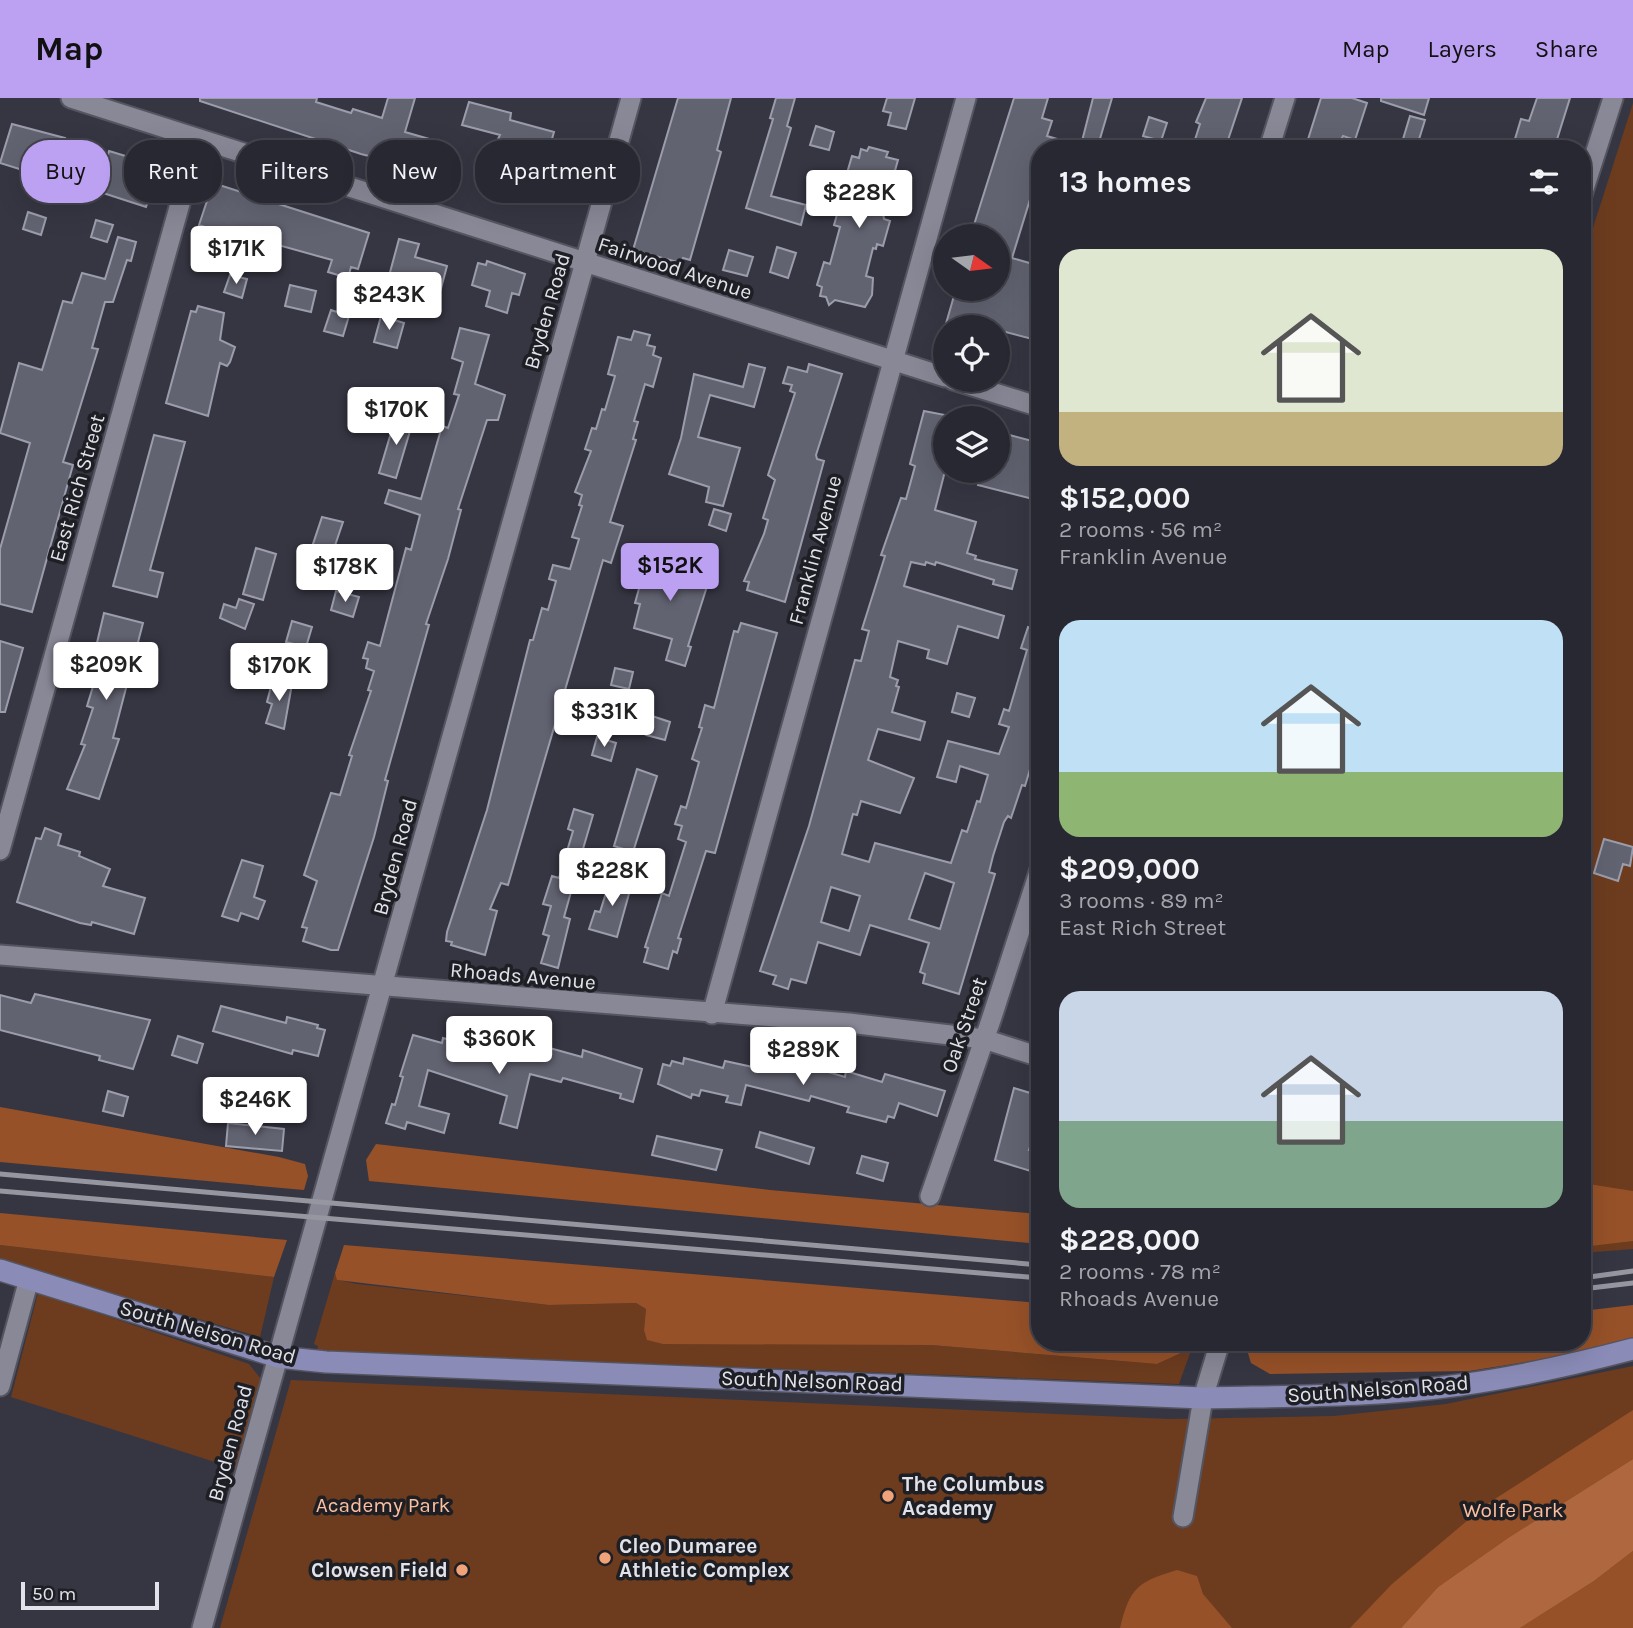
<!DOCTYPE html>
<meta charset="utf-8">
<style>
:root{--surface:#282832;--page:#30303a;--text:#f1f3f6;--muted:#a5a6ac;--line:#44444d;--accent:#bca0f2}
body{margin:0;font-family:Karla,sans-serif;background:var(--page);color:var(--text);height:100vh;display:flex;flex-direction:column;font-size:26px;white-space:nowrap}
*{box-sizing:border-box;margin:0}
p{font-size:23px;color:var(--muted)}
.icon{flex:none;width:38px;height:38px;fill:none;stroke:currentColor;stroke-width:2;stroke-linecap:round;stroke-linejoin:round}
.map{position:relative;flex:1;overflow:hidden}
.drawer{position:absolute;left:1031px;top:42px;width:560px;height:1211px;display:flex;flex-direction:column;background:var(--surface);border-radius:28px;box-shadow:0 7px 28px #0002,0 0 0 2px var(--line)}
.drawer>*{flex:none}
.hud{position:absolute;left:21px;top:42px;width:665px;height:63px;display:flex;gap:14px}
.needle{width:46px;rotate:104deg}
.fabs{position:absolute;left:933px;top:126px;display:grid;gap:14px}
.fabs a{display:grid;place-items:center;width:77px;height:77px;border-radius:50%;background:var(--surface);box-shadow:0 7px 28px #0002,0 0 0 2px var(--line);font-size:35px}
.scale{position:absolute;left:21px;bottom:18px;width:138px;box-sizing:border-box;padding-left:7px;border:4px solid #e1e2ea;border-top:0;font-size:19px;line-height:24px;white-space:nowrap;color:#e1e2ea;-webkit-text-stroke:5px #1e1f24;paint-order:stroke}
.price{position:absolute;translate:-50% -60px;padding:0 16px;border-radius:7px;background:#fff;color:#222;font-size:23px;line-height:46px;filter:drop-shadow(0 2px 4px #0008)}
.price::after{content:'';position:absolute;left:50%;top:42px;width:21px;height:16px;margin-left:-10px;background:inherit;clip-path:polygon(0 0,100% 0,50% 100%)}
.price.active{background:var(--accent);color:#111}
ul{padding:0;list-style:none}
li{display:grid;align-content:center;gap:14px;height:371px;padding:0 28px}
li span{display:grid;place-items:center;height:217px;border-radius:21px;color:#555}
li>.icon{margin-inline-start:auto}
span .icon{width:126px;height:126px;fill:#fffc;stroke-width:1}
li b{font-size:30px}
h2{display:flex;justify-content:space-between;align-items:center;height:84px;padding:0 28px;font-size:30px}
.pill{padding:0 24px;border-radius:28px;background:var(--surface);box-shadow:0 7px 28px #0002,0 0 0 2px var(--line);font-size:24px;line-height:63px}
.pill.active{background:var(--accent);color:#111}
header{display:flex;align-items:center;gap:42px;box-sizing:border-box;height:98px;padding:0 35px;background:var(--accent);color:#111}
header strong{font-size:33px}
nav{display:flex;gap:38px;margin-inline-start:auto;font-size:24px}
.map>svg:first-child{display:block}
</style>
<header>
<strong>Map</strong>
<nav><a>Map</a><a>Layers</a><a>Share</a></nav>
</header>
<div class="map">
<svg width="1633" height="1530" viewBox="0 0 1633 1530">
<rect width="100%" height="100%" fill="#363643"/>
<!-- green -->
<path fill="#6d3c1f" d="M1633,5V1151L1582,1155V164Z
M0,1147L274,1179L260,1239L0,1163Z
M335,1175L338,1182L357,1186L549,1207L636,1205L646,1211L644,1232L931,1247L1157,1266L1181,1255L1187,1244H1194L1179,1286L317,1253L318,1248L314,1246Z
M38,1195L249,1266L261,1281L237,1371L11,1299Z
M1633,1268V1530H220L291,1282L1169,1321L1334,1318L1446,1306Z"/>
<!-- forest -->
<path fill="#965128" d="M0,1009L279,1059L305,1066L308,1078L304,1092L0,1064Z
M376,1046L770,1092L1039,1116V1146L369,1083L366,1062Z
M1582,1085L1633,1093V1143L1582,1149Z
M0,1115L287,1142L274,1179L0,1147Z
M344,1147L1039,1205L1040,1244H1187L1181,1255L1157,1266L931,1247L663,1246L647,1242L644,1232L646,1211L636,1205L549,1207L337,1182L335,1175Z
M1633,1207V1243L1558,1259L1469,1273L1270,1276L1251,1265L1247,1252L1250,1244H1582V1213Z
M1633,1312V1361L1508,1440L1438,1489L1401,1530H1350L1392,1486L1487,1406Z
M1633,1453V1530H1520L1594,1483Z
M1177,1472L1197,1478L1203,1496L1232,1530H1120C1130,1489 1138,1484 1177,1472Z"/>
<!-- water -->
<path fill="#ae673f" d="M1633,1361V1453L1594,1483L1520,1530H1401L1438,1489L1508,1440Z"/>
<!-- building -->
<path fill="#626371" stroke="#9c9dac" stroke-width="2" fill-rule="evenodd" d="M200,0H317L316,4L351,15L353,11L382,20L388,0H415L405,34L443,45L431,74L361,56L200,3Z
M678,0H731L717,52L721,54L690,162L683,160L681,165L633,152Z
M776,0H795L787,28L791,30L771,98L806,107L801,127L746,110L773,21L770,20Z
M887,0H915L906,31L888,27L891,15L883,13Z
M1014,0H1048L1042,20L1052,23L1047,38L1077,47L1076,51H1040V69L1012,160L1040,168V243L998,232V229H945L956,191H998V138L973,130Z
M1093,0H1112L1097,51H1080Z
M1206,0H1242L1225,51H1192L1200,26L1196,24Z
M1321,0H1352L1367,5L1355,42L1343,38L1336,51H1305Z
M1381,0H1429L1424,17L1381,3Z
M1537,0H1570L1554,51H1512L1521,21L1529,23Z
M469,4L511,15L510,22L554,34L550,48L554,49L540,89L501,78L511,44L498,41L500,37L462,27Z
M1410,18L1425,22L1416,51H1400Z
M1149,19L1167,25L1161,43L1143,38Z
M12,26L65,40L56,76L47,73L45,79L0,65Z
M816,28L834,34L829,52L810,47Z
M869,49L888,54L886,59L898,62L883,115L884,121L890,123L883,148L877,146L876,151L873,150L866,178L873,180L872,197L865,209L835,202L829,207L826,199L820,198L822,189L817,187L824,164L830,166L840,129L834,127L840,106L851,105L858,78L847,75L852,58L859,60L861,51L867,53Z
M109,53L165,70L154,105L148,103L146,109L97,93Z
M213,85L369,135L358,171L351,169L348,180L328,174L332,162L253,140L252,142L245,140L243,147L212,137L214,132L199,127Z
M28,114L46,120L41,137L23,131Z
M96,122L113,127L107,144L91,139Z
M118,139L136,144L131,163L127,162L113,204H105L92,250L98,251L63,364L73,367L32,514L0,506V451L30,345L0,335L19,265L42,272L63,203L72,205L82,175L105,181Z
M399,141L419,146L415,159L447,168L439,198L393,185L395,180L389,178Z
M777,149L796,155L788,180L770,174Z
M729,152L753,159L747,178L723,172Z
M487,163L525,176L519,197L512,195L507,215L486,208L490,193L472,187L478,165L486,167Z
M230,177L247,181L242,200L224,194Z
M290,187L316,193L311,214L285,208Z
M198,208L224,215L220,242L235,249L230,264L227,268L220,265L208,318L166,305L191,213L196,214Z
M331,212L349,218L343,238L324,233Z
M381,218L404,225L397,250L374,244Z
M460,230L489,237L475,286L505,297L498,322H487L458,411L461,412L448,461L426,526L429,527L385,682L388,683L374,739L338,852H331L303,843L307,830L302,829L317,783L304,777L331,695L340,697L352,658L349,657L371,593L368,592L374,573L366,570L368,561L363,560L368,544L380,548L406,450L411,452L420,417L385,405L389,392L421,401L442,328L448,330L459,297L454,296L463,264L452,260Z
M634,233L650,237L647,247L655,249L653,257L661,260L653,289L645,286L634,323L638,324L633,341L636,342L610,424L623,428L611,465L603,462L508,787L501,785L490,811L497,813L485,857L451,847L452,844L446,843L447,834L487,712L530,542H533L542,510L548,512L556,483L549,481L553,467L570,471L579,441L572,439L582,408L579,407L582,397L575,394L591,353L585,351L592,330L596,331L602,311L605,312L615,278L608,276L618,239L631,242Z
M749,266L765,270L754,309L710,297L698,339L740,350L723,408L706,404L709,389L669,376L681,340L694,276L743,289Z
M809,266L842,276L816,357L817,361L824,363L785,504L747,492L749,484L744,483L764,436L768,422L763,420L775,382L768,377L795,295L790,293L792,287L783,285L788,269L807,274Z
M924,313L945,317V373L935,412L976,424L967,455L976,458L975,461L1017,472L1012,491L993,486L994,482L936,464L935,467L926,464L925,467L911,464L904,488L1004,518L998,540L958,528L947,566L927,560L929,552L898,543L890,579L898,582L896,588L899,589L892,614L925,624L920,642L878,631L868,662L914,680L900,715L861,703L857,717L853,716L842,756L869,764L875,745L951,765L962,732L967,734L977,703L980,704L988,677L960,668L956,684L937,679L948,643L999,656L1009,629L999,626L1004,611L1009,613L1027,552L1021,550L1028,529L1033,531L1036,523L1040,524V638L1025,688L1022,687L1011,720L1008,718L1004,724L993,758L989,774L995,776L959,896L923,885L925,876L920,874L929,845L870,827L860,857L818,844L806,885L791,881L788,891L773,886L776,878L760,873L809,728L855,562L861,563L869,533L862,531L885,458L881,457L901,400L906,401L915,368L910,366ZM925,775L954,785L940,831L909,821ZM831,789L860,798L849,833L821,824Z
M396,318L413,323L396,380L379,375Z
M998,334L1040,345L1037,402L978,387L982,373H998Z
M154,337L185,344L150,472L163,475L157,499L113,488Z
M714,411L731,416L726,433L709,427Z
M322,419L343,424L326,474L306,467Z
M655,449L673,454L669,467L710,479L688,548L691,549L685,568L666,562L672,541L634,530L640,506L635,505L650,451Z
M256,450L276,456L263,502L243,496Z
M336,493L359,499L353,519L331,512Z
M239,501L254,506L245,531L220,520L224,506L236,510Z
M104,515L143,525L113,640L119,641L99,701L67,691L85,647L81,646L93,610L87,608L98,572V567L92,566Z
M292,523L312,529L306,549L286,544Z
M741,525L777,535L715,755L706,753L678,840L681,841L677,855L673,853L668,871L644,864L648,850L645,849L662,795L669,798L686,744L678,741L682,728L675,726L681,708L686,710L699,664L692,661L702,630L699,629L705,607L714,610L734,533L738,534Z
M0,543L23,550L5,614H0Z
M615,570L633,574L629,591L611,587Z
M273,581L292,586L284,631L266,625L272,606L267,604Z
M957,595L975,600L969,619L952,614Z
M652,618L670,624L665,642L646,637Z
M597,639L616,645L611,663L592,657Z
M637,671L657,678L633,754L614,748Z
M574,711L593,717L583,751L587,753L582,770L578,769L564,819L570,821L558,870L541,865L549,838L543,836L551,808L543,806L552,778L559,780L573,733L568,731Z
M45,730L61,736L58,747L80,754L79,758L110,771L103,788L145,800L134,836L92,824L91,827L80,825L17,804L36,740L41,741Z
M1604,741L1633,749L1630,768L1623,766L1618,783L1594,775Z
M242,762L263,768L254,799L265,803L258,821L241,815L238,823L222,818Z
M611,779L632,785L617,839L589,831L595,813L600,814Z
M35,896L150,922L133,971L99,962L100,958L0,932V897L31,905Z
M221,908L286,925L287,919L318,927L317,930L325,932L318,958L293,952L292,956L213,933Z
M413,937L442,945L443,940L483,950L485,944L508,951L510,945L544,954L546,949L582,959L583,952L642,971L633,1004L620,1000L621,996L563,980L561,984L530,976L517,1030L500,1025L507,998L428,972L419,1008L449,1016L444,1035L407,1024L405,1031L386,1025L392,1006L395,1007L403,979L400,978Z
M178,938L203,946L197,965L172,957Z
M684,960L723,970L725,963L762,971L764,962L799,972L801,966L845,979L846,973L882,984L885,976L945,993L937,1018L899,1005L894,1020L888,1018L886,1024L847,1014L849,1009L811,998L809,1003L746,987L741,1007L726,1004L728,998L701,992L699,998L692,996L691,1000L658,986L663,966L670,968L672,963L683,966Z
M1014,990L1040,998V1016L1029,1052L1040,1055V1076L995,1062Z
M108,993L128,999L123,1018L103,1013Z
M228,1025L284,1031L282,1053L226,1048Z
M760,1034L814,1050L809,1066L756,1049Z
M657,1038L722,1052L716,1072L652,1057Z
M862,1058L888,1065L883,1083L857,1075Z"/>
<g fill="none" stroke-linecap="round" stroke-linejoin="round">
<defs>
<path id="minor" d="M71,0L945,279
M1269,51L1285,0
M1582,97L1613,0
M953,282L1040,309
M0,752L198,41
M0,857L849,925L984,941L1040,959
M712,916L966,0
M930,1098L991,922L1040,771
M0,1288L29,1181
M1183,1419L1203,1300L1220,1244
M202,1530L631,0"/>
<path id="major" d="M0,1172L278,1259L326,1264L1203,1300C1289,1298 1375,1299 1460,1287C1518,1279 1576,1266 1633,1251"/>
</defs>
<!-- minor casing -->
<use href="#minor" stroke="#545560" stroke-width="23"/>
<!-- major casing -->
<use href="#major" stroke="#545560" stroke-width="24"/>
<!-- minor -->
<use href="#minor" stroke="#888897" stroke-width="19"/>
<!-- major -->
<use href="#major" stroke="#8a8bb7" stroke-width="21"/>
<!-- rail -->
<path stroke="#9596a0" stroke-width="5" d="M0,1076L1040,1167
M0,1093L1040,1180
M1582,1180L1633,1173
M1582,1191L1633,1185"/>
</g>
<!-- markers -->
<g fill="#f0a279" stroke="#1e1f24" stroke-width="2.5">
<circle cx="888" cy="1398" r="7"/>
<circle cx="605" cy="1460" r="7"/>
<circle cx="462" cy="1472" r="7"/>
</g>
<g text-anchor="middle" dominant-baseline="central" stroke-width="7" stroke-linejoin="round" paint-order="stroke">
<!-- street labels -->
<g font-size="21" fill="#e1e2ea" stroke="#1e1f24">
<text transform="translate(675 170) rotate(18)">Fairwood Avenue</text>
<text transform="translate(547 213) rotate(-74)">Bryden Road</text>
<text transform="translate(77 390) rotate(-74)">East Rich Street</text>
<text transform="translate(815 452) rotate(-75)">Franklin Avenue</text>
<text transform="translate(395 759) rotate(-75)">Bryden Road</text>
<text transform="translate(523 878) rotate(5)">Rhoads Avenue</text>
<text transform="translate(964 927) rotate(-71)">Oak Street</text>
<text transform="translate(208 1234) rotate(16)">South Nelson Road</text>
<text transform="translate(812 1283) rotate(2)">South Nelson Road</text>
<text transform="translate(1378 1291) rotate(-4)">South Nelson Road</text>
<text transform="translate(230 1345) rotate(-75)">Bryden Road</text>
</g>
<!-- poi labels -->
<g font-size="21" font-weight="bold" fill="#e1e2ea" stroke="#1e1f24" text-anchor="start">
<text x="902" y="1386">The Columbus<tspan x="902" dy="24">Academy</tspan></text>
<text x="619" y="1448">Cleo Dumaree<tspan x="619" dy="24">Athletic Complex</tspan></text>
<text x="448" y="1472" text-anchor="end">Clowsen Field</text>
</g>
<!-- park labels -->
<g font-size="21" fill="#fcbf9f" stroke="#1e1f24">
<text x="383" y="1407">Academy Park</text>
<text x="1513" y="1412">Wolfe Park</text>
</g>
</g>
</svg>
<div class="fabs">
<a><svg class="needle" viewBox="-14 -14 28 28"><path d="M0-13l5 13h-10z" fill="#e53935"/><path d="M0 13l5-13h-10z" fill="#a5a6ac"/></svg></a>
<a><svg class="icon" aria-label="locate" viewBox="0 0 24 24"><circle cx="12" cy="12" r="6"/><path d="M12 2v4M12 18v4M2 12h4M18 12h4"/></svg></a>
<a><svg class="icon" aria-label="layers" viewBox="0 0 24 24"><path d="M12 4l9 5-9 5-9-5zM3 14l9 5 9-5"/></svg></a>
</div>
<div class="scale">50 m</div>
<b class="price" style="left:859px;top:132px">$228K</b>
<b class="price" style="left:236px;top:188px">$171K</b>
<b class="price" style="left:389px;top:234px">$243K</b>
<b class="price" style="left:396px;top:349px">$170K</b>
<b class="price active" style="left:670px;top:505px">$152K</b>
<b class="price" style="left:345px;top:506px">$178K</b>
<b class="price" style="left:106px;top:604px">$209K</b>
<b class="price" style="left:279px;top:605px">$170K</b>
<b class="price" style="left:604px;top:651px">$331K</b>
<b class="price" style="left:612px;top:810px">$228K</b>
<b class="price" style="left:499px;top:978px">$360K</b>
<b class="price" style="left:803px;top:989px">$289K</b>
<b class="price" style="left:255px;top:1039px">$246K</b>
<div class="hud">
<a class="pill active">Buy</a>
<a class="pill">Rent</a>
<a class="pill">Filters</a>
<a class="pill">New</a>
<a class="pill">Apartment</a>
</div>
<section class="drawer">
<h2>13 homes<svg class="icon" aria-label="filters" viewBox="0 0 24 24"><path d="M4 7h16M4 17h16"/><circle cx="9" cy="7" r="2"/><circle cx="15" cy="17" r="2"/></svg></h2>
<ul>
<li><span style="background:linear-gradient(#dfe7d0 75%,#c2b280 0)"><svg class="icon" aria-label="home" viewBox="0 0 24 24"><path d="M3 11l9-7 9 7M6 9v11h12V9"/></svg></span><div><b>$152,000</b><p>2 rooms · 56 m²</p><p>Franklin Avenue</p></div></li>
<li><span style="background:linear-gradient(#bfe0f5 70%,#8fb573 0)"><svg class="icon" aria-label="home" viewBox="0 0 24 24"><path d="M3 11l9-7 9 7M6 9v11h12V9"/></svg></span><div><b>$209,000</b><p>3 rooms · 89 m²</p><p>East Rich Street</p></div></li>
<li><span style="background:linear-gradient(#c9d6e8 60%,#7fa58c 0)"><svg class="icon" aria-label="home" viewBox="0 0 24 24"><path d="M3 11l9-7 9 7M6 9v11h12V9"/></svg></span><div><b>$228,000</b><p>2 rooms · 78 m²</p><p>Rhoads Avenue</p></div></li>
</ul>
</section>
</div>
